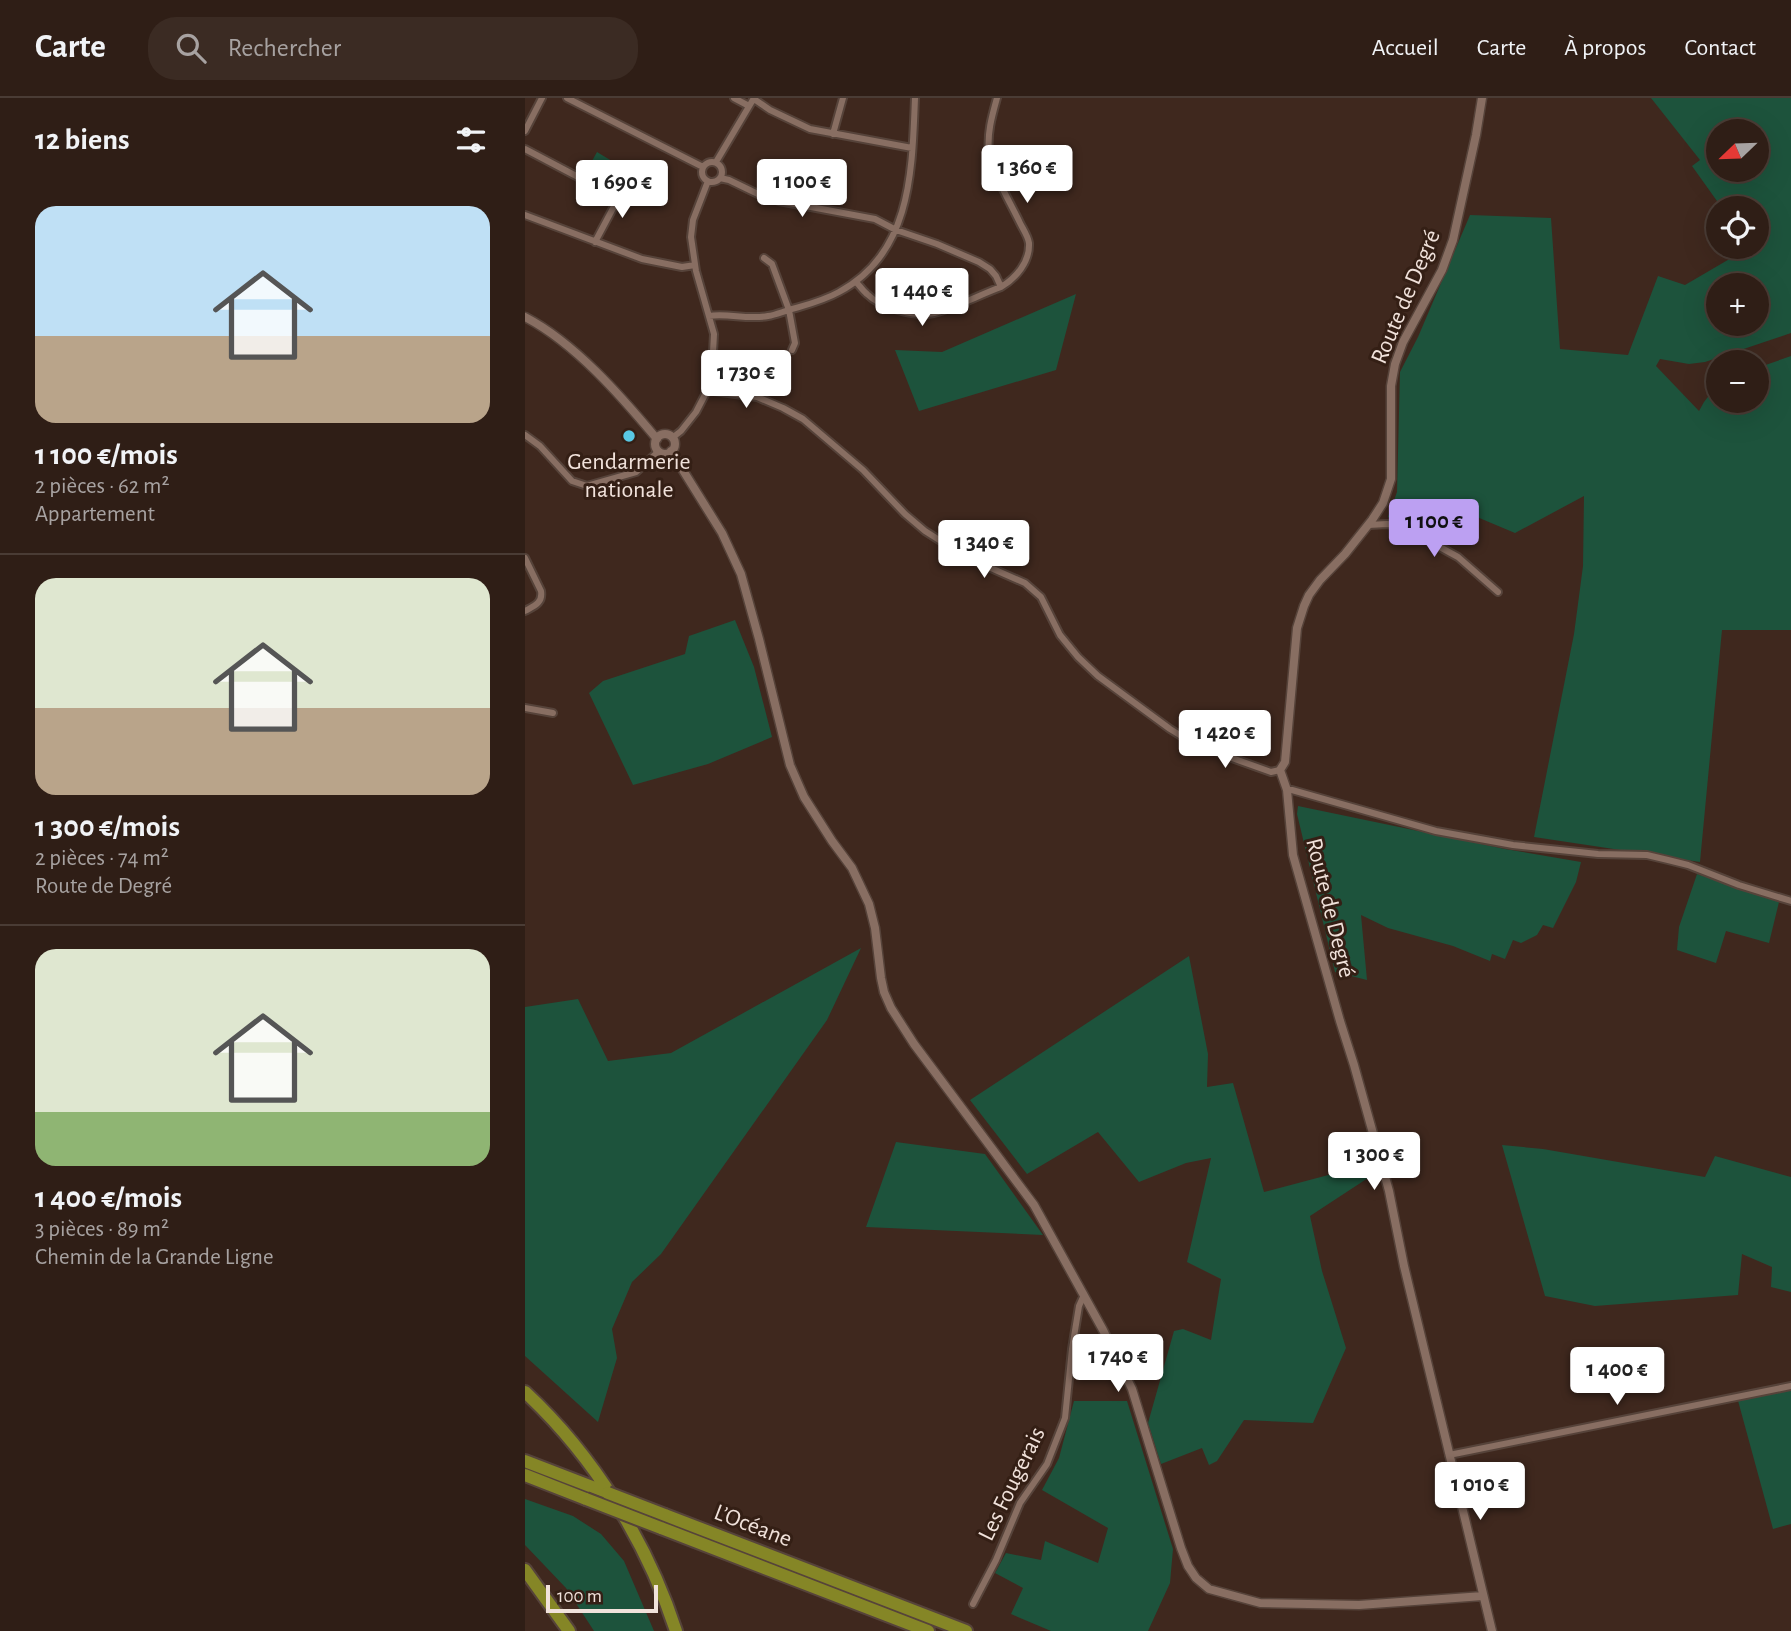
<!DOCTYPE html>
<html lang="fr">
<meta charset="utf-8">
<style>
:root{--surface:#2f1e16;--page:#3b2b23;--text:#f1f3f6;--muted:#a7a2a1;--line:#4a3c35;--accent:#bca0f2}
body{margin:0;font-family:"Alegreya Sans",sans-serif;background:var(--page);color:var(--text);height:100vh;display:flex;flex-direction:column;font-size:26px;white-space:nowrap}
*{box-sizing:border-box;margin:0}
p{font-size:23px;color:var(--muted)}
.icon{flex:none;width:38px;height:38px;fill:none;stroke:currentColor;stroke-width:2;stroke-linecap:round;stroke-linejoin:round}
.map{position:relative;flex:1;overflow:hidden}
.details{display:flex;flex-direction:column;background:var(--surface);width:525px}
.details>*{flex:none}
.needle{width:46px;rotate:247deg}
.controls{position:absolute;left:1181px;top:21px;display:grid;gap:14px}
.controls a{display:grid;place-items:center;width:63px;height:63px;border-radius:50%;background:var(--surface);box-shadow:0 7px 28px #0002,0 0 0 2px var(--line);font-size:35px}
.scale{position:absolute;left:21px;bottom:18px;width:112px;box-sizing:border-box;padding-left:7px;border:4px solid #f1e2db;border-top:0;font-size:19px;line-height:24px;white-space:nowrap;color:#f1e2db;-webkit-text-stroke:5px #341f15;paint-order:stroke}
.price{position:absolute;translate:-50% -60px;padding:0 16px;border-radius:7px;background:#fff;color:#222;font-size:23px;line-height:46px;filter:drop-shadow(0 2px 4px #0008)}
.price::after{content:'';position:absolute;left:50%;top:42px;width:21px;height:16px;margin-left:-10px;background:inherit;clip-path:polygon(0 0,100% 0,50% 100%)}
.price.on{background:var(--accent);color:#111}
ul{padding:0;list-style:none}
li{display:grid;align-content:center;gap:14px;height:371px;padding:0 35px}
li+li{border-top:2px solid var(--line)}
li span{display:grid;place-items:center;height:217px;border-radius:21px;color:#555}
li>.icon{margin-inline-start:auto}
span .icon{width:126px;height:126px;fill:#fffc;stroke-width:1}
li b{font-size:30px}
h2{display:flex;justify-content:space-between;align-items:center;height:84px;padding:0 35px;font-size:30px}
header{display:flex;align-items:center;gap:42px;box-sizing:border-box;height:98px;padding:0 35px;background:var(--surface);border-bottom:2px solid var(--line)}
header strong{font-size:33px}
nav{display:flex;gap:38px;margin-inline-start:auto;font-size:24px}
.search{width:490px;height:63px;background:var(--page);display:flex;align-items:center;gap:18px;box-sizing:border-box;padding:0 24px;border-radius:28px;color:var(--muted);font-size:26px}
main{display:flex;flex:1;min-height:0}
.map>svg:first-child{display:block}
</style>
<header>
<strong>Carte</strong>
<div class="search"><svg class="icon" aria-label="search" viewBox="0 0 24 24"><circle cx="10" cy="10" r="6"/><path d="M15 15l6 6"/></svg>Rechercher</div>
<nav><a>Accueil</a><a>Carte</a><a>À propos</a><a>Contact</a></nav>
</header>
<main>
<section class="details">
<h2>12 biens<svg class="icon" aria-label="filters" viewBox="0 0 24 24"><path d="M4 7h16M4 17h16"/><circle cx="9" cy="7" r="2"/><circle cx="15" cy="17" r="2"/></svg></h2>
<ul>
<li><span style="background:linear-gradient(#bfe0f5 60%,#b9a48a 0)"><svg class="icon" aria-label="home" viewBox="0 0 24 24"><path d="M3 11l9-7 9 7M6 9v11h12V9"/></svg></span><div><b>1 100 €/mois</b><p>2 pièces · 62 m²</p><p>Appartement</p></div></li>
<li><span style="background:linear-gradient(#dfe7d0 60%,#b9a48a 0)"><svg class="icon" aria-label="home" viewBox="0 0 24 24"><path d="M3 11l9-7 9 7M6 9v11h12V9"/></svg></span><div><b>1 300 €/mois</b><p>2 pièces · 74 m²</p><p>Route de Degré</p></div></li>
<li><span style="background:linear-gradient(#dfe7d0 75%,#8fb573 0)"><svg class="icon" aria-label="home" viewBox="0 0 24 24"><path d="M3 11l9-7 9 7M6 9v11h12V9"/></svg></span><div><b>1 400 €/mois</b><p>3 pièces · 89 m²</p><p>Chemin de la Grande Ligne</p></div></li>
</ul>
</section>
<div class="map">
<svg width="1266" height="1533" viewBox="0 0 1266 1533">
<rect width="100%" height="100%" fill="#3f281e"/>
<!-- green -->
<path fill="#1d533c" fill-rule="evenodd" d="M1126,0H1266V235L1180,264L1164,266L1135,261L1131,268L1174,313L1179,304L1193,286L1194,303H1232V270L1266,258V532H1197L1175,764L1009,739L1049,536L1058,468L1059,398L990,435L940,414L922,447L888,427L863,419L872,394L875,274L893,239L945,117L1026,120L1035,251L1103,257L1133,178L1160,187L1225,149H1232V110H1197L1167,68L1175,62ZM1194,33H1232V72H1194ZM1194,187H1232V226H1194Z
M72,54L110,77L99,92L62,72Z
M551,196L531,272L394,313L370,252L417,254Z
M210,522L229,569L247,639L183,666L108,687L64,595L78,583L160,556L164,538Z
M773,708L980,751L1056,764L1051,784L1028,830L1018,827L1012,837L996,845L988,842L980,861L967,856L965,863L928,848L863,830L836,817L842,882L810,874L772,716Z
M1172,776L1254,804L1244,845L1201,833L1191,865L1152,852L1154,829Z
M336,850L302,922L136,1156L107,1184L87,1231L92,1260L73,1324L0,1258V909L53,901L83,963L146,955Z
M664,858L683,956L682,989L708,985L739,1094L841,1067L843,1080L785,1118L797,1173L821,1250L788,1325L719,1322L692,1363L684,1367L677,1350L636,1366L623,1325L649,1233L658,1231L686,1242L696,1181L662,1164L686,1060L661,1065L614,1084L573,1034L502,1076L445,1002Z
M371,1044L460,1056L518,1137L341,1129Z
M977,1047L1018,1051L1180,1079L1190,1058L1266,1079V1194L1246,1189L1247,1169L1217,1156L1213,1197L1070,1208L1020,1198Z
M1266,1290V1426L1248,1431L1212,1299Z
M549,1303H602L648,1451L645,1485L623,1533H526L486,1516L498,1490L470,1475L481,1455L516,1462L520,1443L573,1465L583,1430L517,1392L534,1360Z
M0,1401L48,1418L76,1436L99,1463L129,1533H69L41,1490L0,1447Z"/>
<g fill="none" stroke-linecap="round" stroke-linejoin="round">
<defs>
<path id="minor" d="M42,0L178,69
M209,0L224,8
M229,1L245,12L285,31L387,50
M0,33L17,0
M308,36L318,0
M0,51L55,80
M177 74a10 10 0 1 1 20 0a10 10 0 1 1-20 0Z
M191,64L229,0
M195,80L204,82L235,97L254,103L350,121L371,132L412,146L454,164L465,171L471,178L476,189
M0,117L117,161L157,169L170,167
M70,144L94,99L93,92
M239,160L247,166L264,212L270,245L267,252
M331,184C335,188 338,193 342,196C356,210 390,219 409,215C432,209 454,197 476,189C491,180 505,164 504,145C503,138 498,131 495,125C486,106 467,74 464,54C462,35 467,18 472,0
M184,218C203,215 223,222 243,218C250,217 257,214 264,212C281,207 298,203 314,194C387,155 387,72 390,0
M183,291L189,293L232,299L258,310L278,321L338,372L380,416L400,433L441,459L500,485L516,499L535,537L553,559L573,578L645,631L658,639L707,660L746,674L755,672
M0,337L15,348L47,383L62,388L111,374L134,353
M147,340L156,333L171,314L183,291L187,273L189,236L171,173L166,139L168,122L183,83
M843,427L862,426L872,427L882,431L933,459L973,494
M0,460L16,493C18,505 9,508 0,513
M0,610L28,615
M762,692H767L911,733L988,747L1073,756L1122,757L1143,762L1163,767L1214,787L1266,803
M924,1357L1266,1288
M448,1506L471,1462L495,1405L522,1366L540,1320L547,1251L554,1208L559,1197"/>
<path id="tertiary" d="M957,0L951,37L928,142L917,172L878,244L870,266L866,288V381L858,405L847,422L820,456L795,482L784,497L779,508L772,530L760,664L755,672L762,692L768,757L815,923L829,967L864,1093L879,1168L967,1533
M0,219C50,245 96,298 132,341
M130 346a10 10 0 1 1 20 0a10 10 0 1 1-20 0Z
M146,353L197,435L216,476L234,541L265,667L279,699L307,743L327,770L344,806L350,830L356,880L359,894L366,910L389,946L509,1107L578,1232L607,1291L656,1450L663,1468L671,1480L684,1491L735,1505L834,1507L958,1498"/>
<path id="motorway" d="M0,1294C69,1358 122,1444 151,1533
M0,1363L83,1395
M0,1377L61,1401
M140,1417L441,1533
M136,1430L403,1533
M0,1472L44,1533"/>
</defs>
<!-- minor casing -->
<use href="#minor" stroke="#56433a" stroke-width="10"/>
<!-- tertiary casing -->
<use href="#tertiary" stroke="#56433a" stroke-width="11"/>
<!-- motorway casing -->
<use href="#motorway" stroke="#56433a" stroke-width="16"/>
<!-- minor -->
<use href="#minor" stroke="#886e62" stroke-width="6"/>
<!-- tertiary -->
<use href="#tertiary" stroke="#886e62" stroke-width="8"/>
<!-- motorway -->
<use href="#motorway" stroke="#858626" stroke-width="12"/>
<defs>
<path id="motorway-bridge" d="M83,1395L140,1417
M61,1401L136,1430"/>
</defs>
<!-- motorway-bridge casing -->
<use href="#motorway-bridge" stroke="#56433a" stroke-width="16" stroke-linecap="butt"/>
<!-- motorway-bridge -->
<use href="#motorway-bridge" stroke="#858626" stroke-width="12"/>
</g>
<!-- markers -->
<circle fill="#59c8e4" stroke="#341f15" stroke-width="2.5" cx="104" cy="338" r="7"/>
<g text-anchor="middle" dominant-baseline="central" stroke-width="6" stroke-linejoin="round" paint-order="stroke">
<!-- street labels -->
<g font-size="24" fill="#f1e2db" stroke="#341f15">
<text transform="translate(881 199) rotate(-67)">Route de Degré</text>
<text transform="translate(805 810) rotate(76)">Route de Degré</text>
<text transform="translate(487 1386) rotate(-64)">Les Fougerais</text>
<text transform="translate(228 1428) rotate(21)">L’Océane</text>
</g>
<!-- poi labels -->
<g font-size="24" fill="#f1e2db" stroke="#341f15">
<text x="104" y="364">Gendarmerie<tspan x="104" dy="28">nationale</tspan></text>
</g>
</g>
</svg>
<div class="controls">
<a><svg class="needle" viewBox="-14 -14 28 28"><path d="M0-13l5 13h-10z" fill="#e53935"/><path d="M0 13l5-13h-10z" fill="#a7a2a1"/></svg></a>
<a><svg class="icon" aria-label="locate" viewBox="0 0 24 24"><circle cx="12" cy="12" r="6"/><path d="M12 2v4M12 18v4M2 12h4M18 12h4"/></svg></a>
<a>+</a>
<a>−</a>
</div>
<div class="scale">100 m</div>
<b class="price" style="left:502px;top:107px">1 360 €</b>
<b class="price" style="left:277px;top:121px">1 100 €</b>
<b class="price" style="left:97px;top:122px">1 690 €</b>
<b class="price" style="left:397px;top:230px">1 440 €</b>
<b class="price" style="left:221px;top:312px">1 730 €</b>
<b class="price on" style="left:909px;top:461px">1 100 €</b>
<b class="price" style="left:459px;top:482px">1 340 €</b>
<b class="price" style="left:700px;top:672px">1 420 €</b>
<b class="price" style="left:849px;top:1094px">1 300 €</b>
<b class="price" style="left:593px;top:1296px">1 740 €</b>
<b class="price" style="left:1092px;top:1309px">1 400 €</b>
<b class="price" style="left:955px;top:1424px">1 010 €</b>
</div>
</main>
